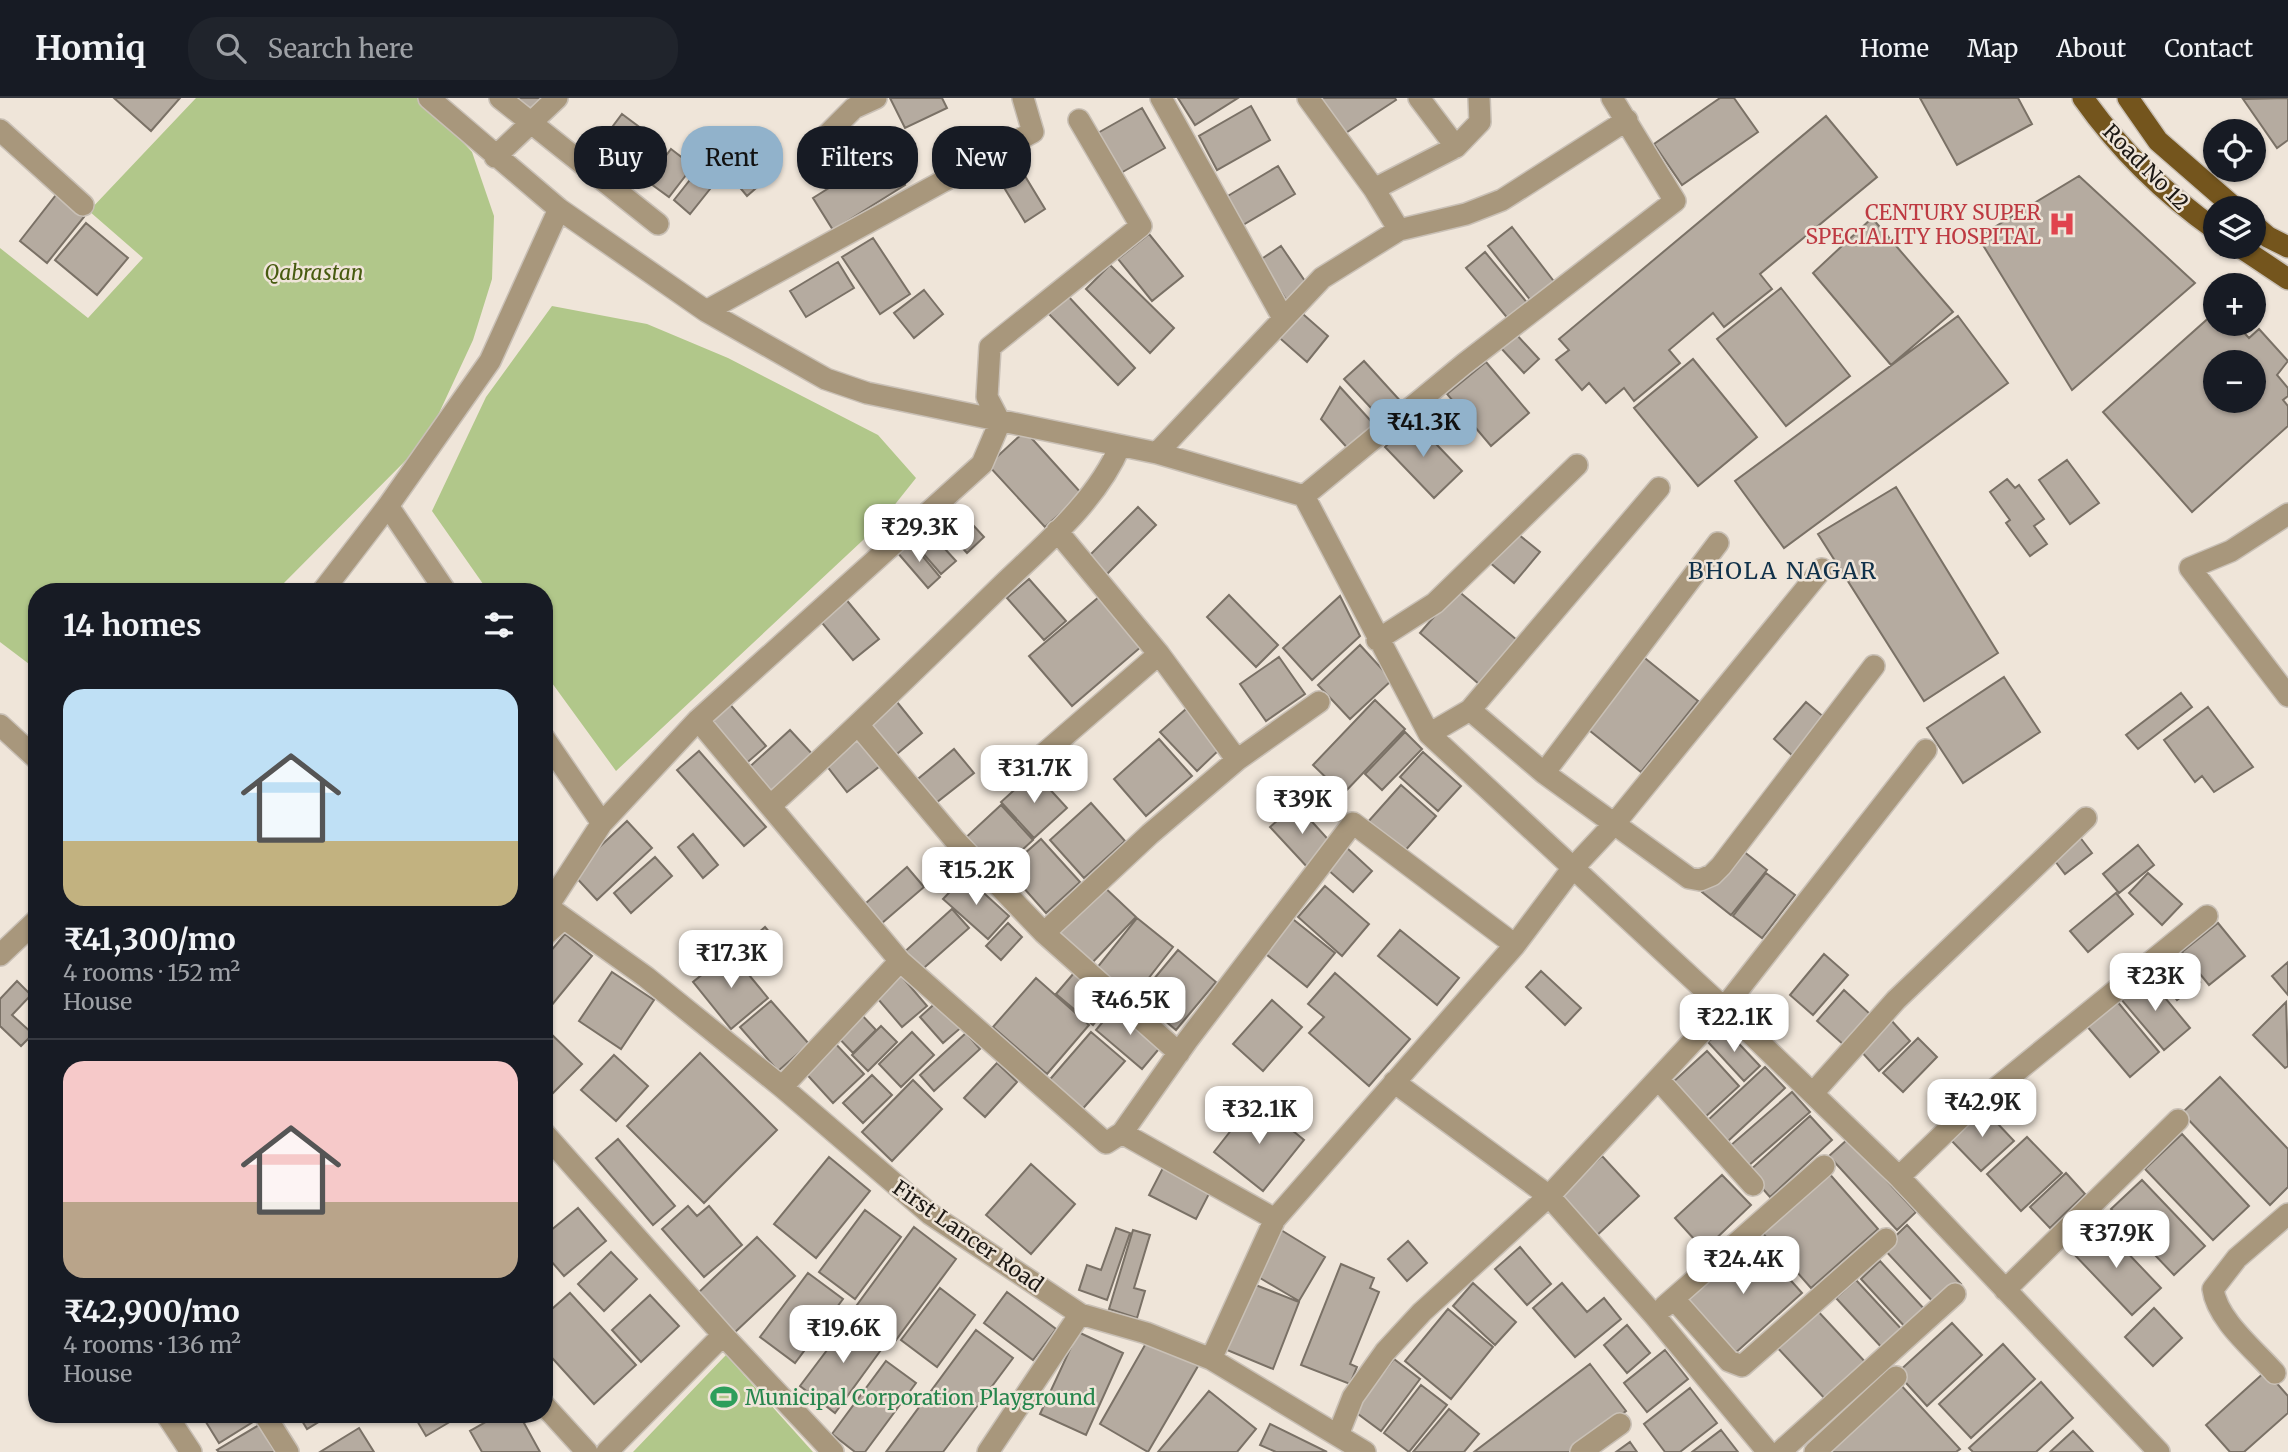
<!DOCTYPE html>
<meta charset="utf-8">
<style>
:root{--surface:#171b24;--page:#20242c;--text:#f1f3f6;--muted:#9ea1a6;--line:#363941;--accent:#91b2cb}
body{margin:0;font-family:Merriweather,serif;background:var(--page);color:var(--text);height:100vh;display:flex;flex-direction:column;font-size:26px;white-space:nowrap}
*{box-sizing:border-box;margin:0}
p{font-size:23px;color:var(--muted)}
.icon{flex:none;width:38px;height:38px;fill:none;stroke:currentColor;stroke-width:2;stroke-linecap:round;stroke-linejoin:round}
.map{position:relative;flex:1;overflow:hidden}
.details{position:absolute;left:28px;top:485px;width:525px;height:840px;display:flex;flex-direction:column;background:var(--surface);border-radius:28px;box-shadow:0 2px 5px #0004}
.details>*{flex:none}
.banner{position:absolute;left:574px;top:28px;width:665px;height:63px;display:flex;gap:14px}
.controls{position:absolute;left:2203px;top:21px;display:grid;gap:14px}
.controls a{display:grid;place-items:center;width:63px;height:63px;border-radius:50%;background:var(--surface);box-shadow:0 2px 5px #0004;font-size:35px}
.price{position:absolute;translate:-50% -60px;padding:0 16px;border-radius:14px;background:#fff;color:#222;font-size:23px;line-height:46px;filter:drop-shadow(0 2px 4px #0008)}
.price::after{content:'';position:absolute;left:50%;top:42px;width:21px;height:16px;margin-left:-10px;background:inherit;clip-path:polygon(0 0,100% 0,50% 100%)}
.price.on{background:var(--accent);color:#111}
ul{padding:0;list-style:none}
li{display:grid;align-content:center;gap:14px;height:371px;padding:0 35px}
li+li{border-top:2px solid var(--line)}
li span{display:grid;place-items:center;height:217px;border-radius:21px;color:#555}
li>.icon{margin-inline-start:auto}
span .icon{width:126px;height:126px;fill:#fffc;stroke-width:1}
li b{font-size:30px}
h2{display:flex;justify-content:space-between;align-items:center;height:84px;padding:0 35px;font-size:30px}
.tag{padding:0 24px;border-radius:28px;background:var(--surface);box-shadow:0 2px 5px #0004;font-size:24px;line-height:63px}
.tag.on{background:var(--accent);color:#111}
header{display:flex;align-items:center;gap:42px;box-sizing:border-box;height:98px;padding:0 35px;background:var(--surface);border-bottom:2px solid var(--line)}
header strong{font-size:33px}
nav{display:flex;gap:38px;margin-inline-start:auto;font-size:24px}
.search{width:490px;height:63px;background:var(--page);display:flex;align-items:center;gap:18px;box-sizing:border-box;padding:0 24px;border-radius:28px;color:var(--muted);font-size:26px}
.map>svg:first-child{display:block}
</style>
<header>
<strong>Homiq</strong>
<div class="search"><svg class="icon" aria-label="search" viewBox="0 0 24 24"><circle cx="10" cy="10" r="6"/><path d="M15 15l6 6"/></svg>Search here</div>
<nav><a>Home</a><a>Map</a><a>About</a><a>Contact</a></nav>
</header>
<div class="map">
<svg width="2288" height="1354" viewBox="0 0 2288 1354">
<rect width="100%" height="100%" fill="#efe5d9"/>
<!-- green -->
<path fill="#b1c78a" d="M196,0H421L472,54L494,118L492,181L473,242L427,341L276,493L37,494V572L0,544V150L88,220L143,160L89,113Z
M552,208L647,226L728,260L878,337L916,380L877,429L616,673L544,574V494L488,493L432,413L486,299Z
M726,1257L813,1354H633Z"/>
<!-- building -->
<path fill="#b5aba0" stroke="#7a7166" stroke-width="2" fill-rule="evenodd" d="M114,0H180L151,33Z
M508,0H550L531,20Z
M890,0H942L947,10L905,30Z
M1178,0H1238L1195,27Z
M1320,0H1395L1396,2L1344,36Z
M1720,0H1734L1758,34L1682,87L1654,46Z
M1920,0H2018L2032,26L1957,67Z
M2288,0V42L2277,50L2243,1Z
M1251,8L1270,42L1217,72L1199,38Z
M1142,10L1165,50L1119,76L1096,36Z
M622,16L642,31L618,63L598,48Z
M1826,18L1877,79L1760,176L1772,191L1724,229L1713,215L1669,252L1680,265L1634,303L1624,290L1606,305L1589,285L1582,292L1556,262L1569,252L1559,241Z
M644,37L663,53L637,84L618,67Z
M758,47L779,70L747,98L727,74Z
M671,51L693,68L669,99L647,83Z
M885,55L905,87L833,132L813,100Z
M1014,60L1045,111L1025,124L994,73Z
M1278,68L1295,96L1238,130L1221,102Z
M697,73L714,86L690,116L674,102Z
M2079,78L2195,185L2072,292L1978,139Z
M56,97L84,119L47,165L20,143Z
M1872,120L1953,214L1891,267L1813,175Z
M86,125L128,160L97,197L55,162Z
M1512,129L1556,186L1532,204L1488,148Z
M1149,136L1183,178L1152,203L1118,161Z
M873,140L910,196L880,216L842,159Z
M1281,148L1309,189L1287,203L1260,162Z
M1485,154L1529,207L1509,222L1466,170Z
M838,164L854,190L806,219L790,193Z
M1110,167L1174,230L1150,255L1086,191Z
M1781,190L1850,278L1786,328L1717,241Z
M924,192L943,216L914,240L894,215Z
M1067,197L1135,270L1118,287L1048,215Z
M1296,210L1328,238L1307,264L1274,235Z
M2212,217L2216,226H2220L2226,232L2236,226L2249,240L2259,231L2288,263L2277,277L2288,290V298L2283,302L2288,308V328L2192,414L2103,314ZM2216,264H2254V303H2216Z
M1958,218L2008,285L1784,450L1735,383Z
M1515,235L1539,261L1524,275L1500,249Z
M1693,261L1757,339L1698,388L1634,310Z
M1364,263L1404,307L1385,325L1344,281Z
M1486,264L1529,315L1491,348L1447,296Z
M1340,289L1380,333L1353,356L1321,321Z
M1413,322L1462,373L1434,400L1385,349Z
M1025,333L1082,396L1045,429L988,367Z
M2067,362L2099,405L2070,426L2039,382Z
M2007,381L2015,390L2019,387L2044,421L2034,428L2047,446L2030,458L2006,425L2010,422L1990,394Z
M1896,389L1998,555L1924,603L1818,436Z
M950,402L984,439L967,455L933,418Z
M1138,409L1156,427L1106,477L1088,459Z
M923,427L956,463L941,476L909,439Z
M1513,432L1540,454L1514,485L1488,463Z
M910,443L940,479L928,490L897,454Z
M1029,481L1066,523L1044,542L1007,500Z
M1457,492L1517,542L1479,586L1420,535Z
M1229,497L1278,547L1256,569L1207,519Z
M1340,498L1360,538L1312,582L1283,550Z
M844,499L879,541L853,562L818,520Z
M1099,499L1142,548L1072,608L1029,558Z
M1360,547L1392,582L1350,621L1318,587Z
M1641,557L1698,603L1641,674L1584,628Z
M1279,559L1305,596L1266,623L1240,586Z
M2004,579L2040,634L1963,685L1927,630Z
M2181,595L2192,609L2138,651L2126,637Z
M1375,602L1405,631L1343,696L1313,667Z
M727,603L766,648L742,669L703,624Z
M897,604L922,635L892,660L867,629Z
M1806,604L1825,620L1793,658L1774,641Z
M2208,609L2253,669L2214,694L2202,678L2195,684L2164,642Z
M1186,611L1222,649L1197,673L1160,634Z
M790,632L814,658L767,700L744,674Z
M860,633L885,664L847,694L823,663Z
M1405,634L1422,651L1382,692L1365,676Z
M1159,641L1192,678L1146,718L1114,681Z
M954,651L974,675L932,708L913,685Z
M699,653L766,729L744,748L677,672Z
M1423,654L1461,688L1438,713L1400,679Z
M1034,674L1067,710L1034,740L1001,704Z
M1401,687L1436,718L1402,756L1367,725Z
M1091,705L1125,743L1084,780L1050,742Z
M1296,706L1334,748L1309,771L1270,729Z
M1001,707L1033,742L993,779L961,744Z
M627,723L652,750L597,802L572,775Z
M693,736L718,767L703,780L678,749Z
M2079,738L2092,755L2065,776L2052,759Z
M1041,741L1080,784L1046,815L1007,771Z
M2138,747L2154,767L2119,795L2103,776Z
M1346,749L1372,773L1353,794L1327,771Z
M1738,749L1767,772L1731,817L1702,794Z
M655,759L672,778L631,815L614,795Z
M907,769L924,789L875,831L858,812Z
M1766,775L1795,797L1762,840L1733,818Z
M2148,775L2182,806L2162,827L2129,795Z
M965,778L1009,818L988,841L943,801Z
M1101,786L1136,819L1088,869L1053,836Z
M1325,788L1369,826L1342,858L1298,819Z
M2116,795L2133,816L2088,854L2070,833Z
M952,811L969,830L917,876L901,857Z
M1289,818L1335,855L1307,889L1261,852Z
M1137,820L1173,849L1133,900L1096,871Z
M1008,825L1022,839L1001,862L986,848Z
M2218,825L2245,858L2209,887L2182,854Z
M765,829L781,848L752,874L735,855Z
M1400,832L1459,880L1437,907L1378,858Z
M565,836L592,858L551,908L544,902V861Z
M1178,852L1216,884L1176,932L1138,900Z
M730,854L768,900L731,931L693,884Z
M2176,854L2200,884L2177,902L2153,871Z
M1824,856L1848,877L1813,917L1790,897Z
M2288,864V897L2272,878Z
M897,873L927,908L902,929L872,894Z
M1541,873L1581,910L1565,927L1526,889Z
M612,874L654,902L621,951L579,923Z
M1074,875L1110,905L1093,927L1056,896Z
M1335,875L1410,941L1369,988L1309,935L1324,919L1308,906Z
M2147,878L2190,930L2164,952L2120,900Z
M1036,880L1089,927L1047,976L993,929Z
M17,883L31,897L12,917L33,936L21,948L0,928V901Z
M1844,892L1871,917L1844,947L1817,923Z
M940,901L964,927L943,945L920,919Z
M1272,902L1302,929L1263,973L1233,946Z
M2116,902L2159,954L2130,979L2086,927Z
M771,903L809,946L778,973L740,929Z
M2286,904L2288,968L2285,970L2253,937Z
M1117,907L1163,946L1142,971L1096,932Z
M858,913L876,932L853,955L834,935Z
M1890,921L1910,943L1879,973L1859,951Z
M881,928L897,944L868,973L852,957Z
M544,929L582,966L545,1003L544,1002Z
M1724,930L1760,968L1744,983L1708,944Z
M912,934L934,957L901,989L879,966Z
M1091,934L1125,963L1079,1015L1046,986Z
M966,935L980,951L934,993L920,977Z
M1918,940L1937,959L1903,994L1883,975Z
M832,942L864,976L833,1005L801,970Z
M1707,953L1739,988L1704,1020L1672,985Z
M700,955L777,1032L704,1105L627,1028Z
M614,957L648,988L616,1023L581,992Z
M997,965L1017,984L985,1019L964,1000Z
M1765,969L1785,990L1727,1044L1707,1023Z
M872,977L892,997L863,1025L843,1005Z
M2220,979L2288,1051V1089L2270,1107L2182,1015Z
M913,982L942,1011L892,1063L862,1034Z
M1792,994L1810,1014L1748,1068L1730,1048Z
M1255,1002L1304,1042L1263,1093L1214,1054Z
M1982,1009L2014,1043L1981,1073L1949,1040Z
M1810,1018L1832,1042L1770,1099L1748,1074Z
M2182,1036L2249,1108L2213,1142L2145,1071Z
M2027,1039L2062,1075L2021,1113L1987,1076Z
M618,1041L675,1108L653,1127L596,1060Z
M1848,1041L1916,1114L1897,1132L1829,1058Z
M1602,1058L1639,1098L1594,1140L1557,1100Z
M829,1059L870,1093L816,1160L774,1126Z
M1166,1064L1213,1088L1196,1121L1149,1097Z
M1031,1066L1075,1106L1031,1156L986,1117Z
M1826,1072L1878,1131L1811,1190L1759,1131Z
M2066,1075L2085,1096L2050,1130L2030,1109Z
M1722,1077L1751,1107L1704,1152L1675,1120Z
M2142,1082L2205,1148L2174,1177L2111,1111Z
M688,1108L697,1118L709,1108L742,1147L704,1179L662,1131Z
M578,1110L606,1143L564,1178L544,1155V1138Z
M865,1112L901,1139L855,1201L819,1174Z
M2100,1126L2161,1190L2132,1217L2071,1153Z
M1907,1127L1961,1186L1937,1208L1883,1150Z
M914,1129L956,1161L896,1242L854,1211Z
M1116,1130L1130,1135L1107,1202L1079,1192L1087,1167L1101,1172Z
M1133,1132L1150,1137L1134,1190L1145,1193L1137,1220L1109,1211Z
M1281,1132L1325,1159L1299,1203L1255,1177Z
M757,1139L795,1178L734,1235L697,1196Z
M1752,1139L1802,1195L1733,1257L1683,1201Z
M1408,1143L1427,1165L1407,1183L1388,1161Z
M1520,1149L1551,1186L1527,1207L1495,1171Z
M611,1154L637,1181L604,1213L578,1186Z
M1880,1163L1926,1213L1907,1231L1861,1181Z
M1341,1166L1374,1180L1370,1190L1379,1194L1350,1266L1357,1269L1350,1286L1301,1267Z
M808,1175L843,1201L795,1265L760,1239Z
M1856,1182L1905,1235L1885,1253L1836,1200Z
M1473,1185L1516,1224L1495,1247L1453,1208Z
M1562,1185L1587,1214L1604,1200L1621,1221L1575,1259L1533,1210Z
M1253,1186L1299,1204L1273,1271L1227,1252Z
M940,1190L975,1217L937,1269L901,1242Z
M1007,1194L1056,1231L1033,1262L984,1225Z
M570,1195L636,1267L594,1306L544,1251V1218Z
M650,1197L679,1228L641,1264L612,1232Z
M1814,1209L1868,1267L1828,1304L1774,1246Z
M2154,1210L2182,1240L2153,1268L2125,1239Z
M1448,1211L1493,1249L1451,1301L1405,1263Z
M852,1219L886,1245L835,1315L800,1288Z
M1952,1225L1982,1257L1927,1308L1897,1275Z
M1627,1227L1650,1255L1627,1275L1604,1247Z
M976,1232L1013,1260L943,1354H886Z
M1078,1234L1123,1255L1086,1337L1040,1316Z
M1149,1240L1198,1268L1148,1354L1100,1326Z
M2003,1246L2035,1281L1971,1340L1939,1306Z
M1665,1252L1688,1281L1647,1314L1624,1285Z
M1394,1261L1420,1281L1381,1333L1354,1313Z
M886,1263L916,1285L865,1354H855L832,1336Z
M1590,1266L1626,1313L1572,1354H1474Z
M2266,1273L2288,1298V1315L2244,1354H2230L2206,1327Z
M1898,1284L1960,1351L1956,1354H1823Z
M2041,1284L2073,1320L2036,1354H1973L1969,1350Z
M1421,1287L1447,1307L1409,1354L1384,1335Z
M1690,1290L1717,1325L1680,1354H1665L1644,1326Z
M1209,1293L1256,1331L1237,1354H1158Z
M1449,1311L1479,1336L1464,1354H1413Z
M201,1316H253L256,1322L219,1345Z
M298,1316H329L330,1317L307,1331Z
M413,1316H463L426,1338Z
M500,1316H519L540,1354H482L470,1333Z
M1270,1326L1327,1354H1276L1260,1347Z
M259,1327L275,1354H219L217,1352Z
M359,1330L374,1354H320Z
M1721,1332L1738,1354H1692Z
M2073,1333L2093,1354H2050Z
M1630,1344L1637,1354H1616Z"/>
<g fill="none" stroke-linecap="round" stroke-linejoin="round">
<defs>
<path id="minor" d="M429,0L559,111L706,213L826,281L867,295L1157,355L1304,398L1429,636L1724,910L1899,1079L2159,1354
M500,0L658,126
M1161,0L1283,220
M1308,0L1374,91L1399,132
M1419,0L1456,49
M0,32L83,107
M824,40L854,10L876,0
M495,59L557,0
M1374,91L1456,49L1480,24L1479,0
M706,213L1033,34L1023,0
M1120,348C1096,405 1041,449 997,492C922,565 848,638 770,708L900,863L1106,1045L1122,1035
M1157,355L1322,180L1399,132L1466,116L1502,102L1627,22
M1304,398L1464,266L1675,103L1612,0
M388,408L446,494
M2288,416L2231,453L2190,470L2288,598
M1057,433L1159,556L1237,662
M322,494L388,408L490,263L559,111
M1377,542L1435,505L1577,367
M1470,612L1544,675L1689,780L1700,782L1712,777L1721,768L1874,568
M698,622L770,708
M0,627L37,661
M859,628L954,741L1044,835L1179,955
M1429,636L1470,612L1659,390
M544,640L602,725
M1039,660L1159,556
M1544,675L1718,445
M544,806L646,879L782,989L930,1116L1080,1216L1146,1235L1211,1261L1365,1354
M548,808L602,725L698,622L982,366L1000,324L987,299L990,249L1141,128L1079,22
M1044,835L1150,736L1237,662L1319,604
M544,838L563,821
M0,857L37,822
M1658,981L1753,1087
M1394,984L1549,1098L1654,1217L1768,1354
M782,989L900,863
M1813,995L1896,902L2086,720
M544,1035L723,1237L833,1354
M1899,1079L1962,1018L2207,818
M1275,1121L1122,1035L1187,943L1353,725L1515,847
M2005,1192L2178,1022
M1674,1201L1729,1263L1742,1268L1886,1141
M1664,1209L1824,1068
M1211,1261L1275,1121L1515,847L1572,771L1615,725L1822,471
M2275,1275C2255,1252 2217,1222 2213,1191L2237,1160L2288,1116
M544,1307L587,1354
M166,1316L191,1354
M264,1316L288,1354
M1338,1337L1353,1299L1385,1254L1422,1214L1549,1098L1724,910L1926,652
M607,1354L723,1237
M988,1354L1080,1216
M1581,1354L1620,1326
M1780,1354L1955,1196
M1815,1354L1896,1279"/>
<path id="major" d="M2083,0C2119,51 2165,96 2216,132
M2128,0L2158,43L2235,110
M2254,127L2268,139L2288,149
M2240,149L2288,181"/>
</defs>
<!-- minor casing -->
<use href="#minor" stroke="#c9c0b6" stroke-width="24"/>
<!-- major casing -->
<use href="#major" stroke="#c9c0b6" stroke-width="24"/>
<!-- minor -->
<use href="#minor" stroke="#a8977c" stroke-width="21"/>
<!-- major -->
<use href="#major" stroke="#74551d" stroke-width="21"/>
</g>
<!-- icons -->
<defs>
<symbol id="hospital-bare" viewBox="-9 -9 18 18"><path d="M-5-5h3v3.5h4V-5h3V5h-3V1.5h-4V5h-3Z" fill="#e0444e" stroke="#efe5d9" stroke-width="2.5" paint-order="stroke"/></symbol>
<symbol id="stadium-bare" viewBox="-9 -9 18 18"><path d="M0-5a6.5 5 0 1 0 0 10a6.5 5 0 1 0 0-10ZM-3.5-1.8h7v3.6h-7Z" fill="#2e9e5b" stroke="#efe5d9" stroke-width="2.5" paint-order="stroke"/></symbol>
</defs>
<g fill-rule="evenodd">
<use href="#hospital-bare" x="2043" y="107" width="38" height="38"/>
<use href="#stadium-bare" x="705" y="1280" width="38" height="38"/>
</g>
<g text-anchor="middle" dominant-baseline="central" stroke-width="5" stroke-linejoin="round" paint-order="stroke">
<!-- street labels -->
<g font-size="21" fill="#1d1915" stroke="#efe5d9">
<text transform="translate(2146 69) rotate(45)">Road No 12</text>
<text transform="translate(968 1138) rotate(35)">First Lancer Road</text>
</g>
<!-- health labels -->
<g font-size="21" fill="#be3a42" stroke="#efe5d9" text-anchor="end">
<text x="2041" y="114">CENTURY SUPER<tspan x="2041" dy="24">SPECIALITY HOSPITAL</tspan></text>
</g>
<!-- park labels -->
<g font-size="21" font-style="italic" fill="#475b0f" stroke="#efe5d9">
<text x="314" y="174">Qabrastan</text>
</g>
<!-- leisure labels -->
<g font-size="21" fill="#27864d" stroke="#efe5d9" text-anchor="start">
<text x="745" y="1299">Municipal Corporation Playground</text>
</g>
<!-- neighbourhood labels -->
<g font-size="23" letter-spacing="2" fill="#10314a" stroke="#efe5d9">
<text x="1783" y="472">BHOLA NAGAR</text>
</g>
</g>
</svg>
<div class="controls">
<a><svg class="icon" aria-label="locate" viewBox="0 0 24 24"><circle cx="12" cy="12" r="6"/><path d="M12 2v4M12 18v4M2 12h4M18 12h4"/></svg></a>
<a><svg class="icon" aria-label="layers" viewBox="0 0 24 24"><path d="M12 4l9 5-9 5-9-5zM3 14l9 5 9-5"/></svg></a>
<a>+</a>
<a>−</a>
</div>
<b class="price on" style="left:1423px;top:361px">₹41.3K</b>
<b class="price" style="left:919px;top:466px">₹29.3K</b>
<b class="price" style="left:1034px;top:707px">₹31.7K</b>
<b class="price" style="left:1302px;top:738px">₹39K</b>
<b class="price" style="left:976px;top:809px">₹15.2K</b>
<b class="price" style="left:731px;top:892px">₹17.3K</b>
<b class="price" style="left:2155px;top:915px">₹23K</b>
<b class="price" style="left:1130px;top:939px">₹46.5K</b>
<b class="price" style="left:1734px;top:956px">₹22.1K</b>
<b class="price" style="left:1982px;top:1041px">₹42.9K</b>
<b class="price" style="left:1259px;top:1048px">₹32.1K</b>
<b class="price" style="left:2116px;top:1172px">₹37.9K</b>
<b class="price" style="left:1743px;top:1198px">₹24.4K</b>
<b class="price" style="left:843px;top:1267px">₹19.6K</b>
<div class="banner">
<a class="tag">Buy</a>
<a class="tag on">Rent</a>
<a class="tag">Filters</a>
<a class="tag">New</a>
</div>
<section class="details">
<h2>14 homes<svg class="icon" aria-label="filters" viewBox="0 0 24 24"><path d="M4 7h16M4 17h16"/><circle cx="9" cy="7" r="2"/><circle cx="15" cy="17" r="2"/></svg></h2>
<ul>
<li><span style="background:linear-gradient(#bfe0f5 70%,#c2b280 0)"><svg class="icon" aria-label="home" viewBox="0 0 24 24"><path d="M3 11l9-7 9 7M6 9v11h12V9"/></svg></span><div><b>₹41,300/mo</b><p>4 rooms · 152 m²</p><p>House</p></div></li>
<li><span style="background:linear-gradient(#f6c9c9 65%,#b9a48a 0)"><svg class="icon" aria-label="home" viewBox="0 0 24 24"><path d="M3 11l9-7 9 7M6 9v11h12V9"/></svg></span><div><b>₹42,900/mo</b><p>4 rooms · 136 m²</p><p>House</p></div></li>
</ul>
</section>
</div>
